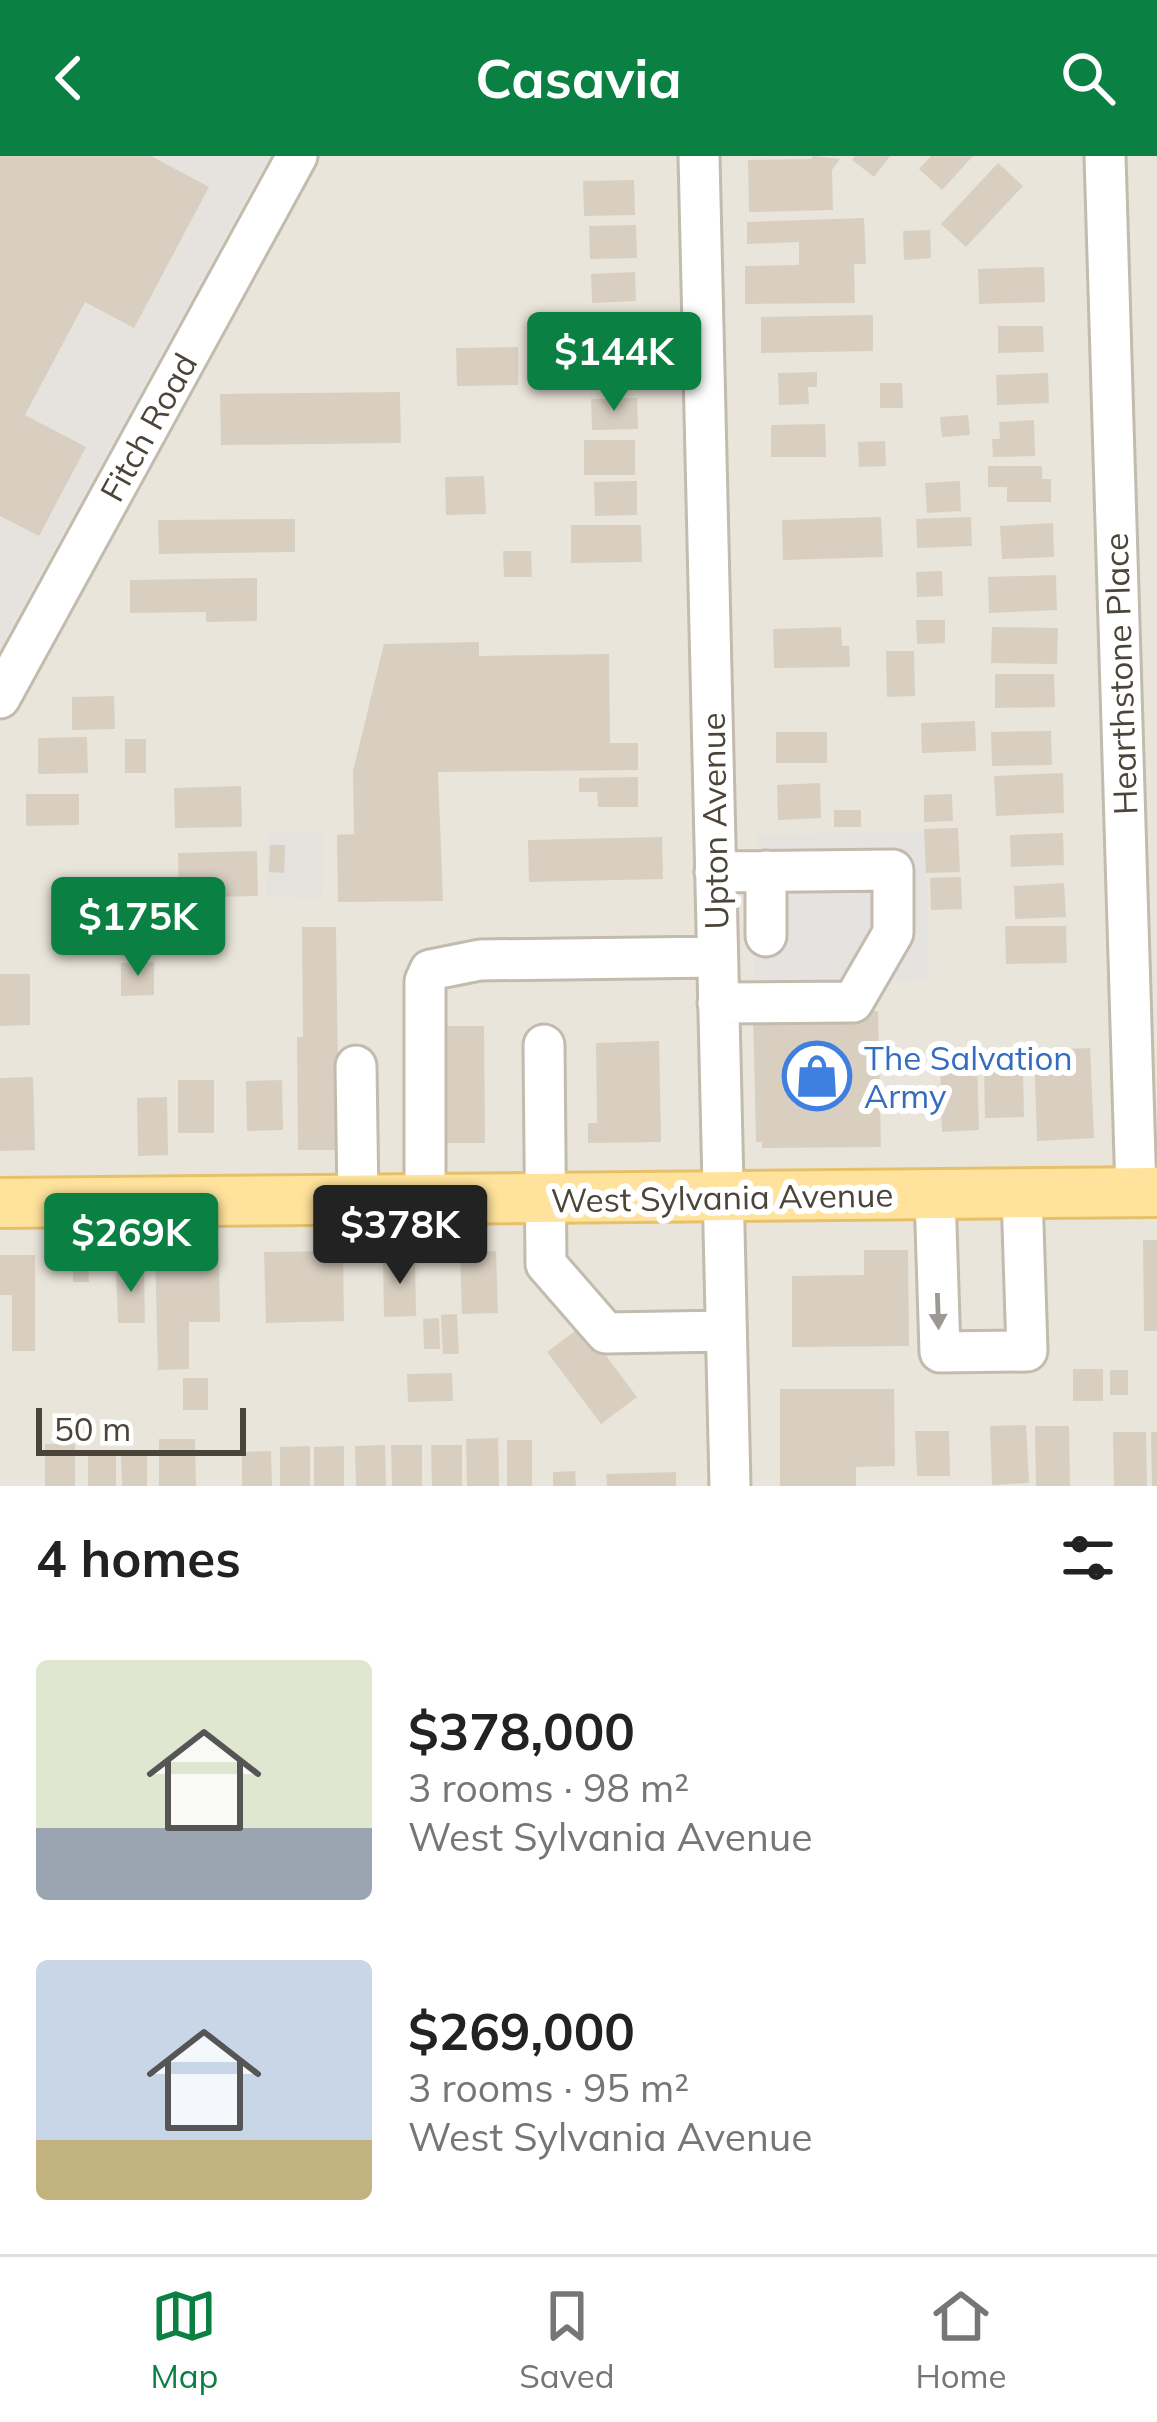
<!DOCTYPE html>
<meta charset="utf-8">
<style>
:root{--surface:#fff;--page:#f2f2f2;--text:#222;--muted:#767676;--line:#e0e0e0;--accent:#0b8043}
body{margin:0;font-family:Mulish,sans-serif;background:var(--page);color:var(--text);height:100vh;display:flex;flex-direction:column;font-size:45px;white-space:nowrap}
*{box-sizing:border-box;margin:0}
p{font-size:39px;color:var(--muted)}
.icon{flex:none;width:66px;height:66px;fill:none;stroke:currentColor;stroke-width:2;stroke-linecap:round;stroke-linejoin:round}
.map{position:relative;height:1330px;overflow:hidden}
.side{display:flex;flex-direction:column;background:var(--surface);flex:1}
.side>*{flex:none}
.scale{position:absolute;left:36px;bottom:30px;width:210px;box-sizing:border-box;padding-left:12px;border:6px solid #4b4439;border-top:0;font-size:33px;line-height:42px;white-space:nowrap;color:#4b4439;-webkit-text-stroke:9px #fff;paint-order:stroke}
.price{position:absolute;translate:-50% -102px;padding:0 27px;border-radius:12px;background:var(--accent);color:#fff;font-size:39px;line-height:78px;filter:drop-shadow(0 3px 6px #0008)}
.price::after{content:'';position:absolute;left:50%;top:72px;width:36px;height:27px;margin-left:-18px;background:inherit;clip-path:polygon(0 0,100% 0,50% 100%)}
.price.on{background:#222;color:#fff}
ul{padding:0;list-style:none}
li{display:flex;align-items:center;gap:36px;height:300px;padding:0 36px}
li span{display:grid;place-items:center;flex:none;width:336px;height:240px;border-radius:12px;color:#555}
li>.icon{margin-inline-start:auto}
span .icon{width:144px;height:144px;fill:#fffc;stroke-width:1}
li b{font-size:51px}
h2{display:flex;justify-content:space-between;align-items:center;height:144px;padding:0 36px;font-size:51px}
header{display:flex;justify-content:space-between;align-items:center;height:156px;padding:0 36px;background:var(--accent);color:#fff;font-size:54px;font-weight:700}
.menu{display:flex;justify-content:space-around;align-items:center;height:168px;border-top:3px solid var(--line);background:var(--surface);font-size:33px;color:var(--muted)}
.menu a{display:grid;justify-items:center;gap:6px}
.menu .on{color:var(--accent)}
.map>svg:first-child{display:block}
</style>
<header><svg class="icon" aria-label="back" viewBox="0 0 24 24"><path d="M15 5l-7 7 7 7"/></svg>Casavia<svg class="icon" aria-label="search" viewBox="0 0 24 24"><circle cx="10" cy="10" r="6"/><path d="M15 15l6 6"/></svg></header>
<div class="map">
<svg width="1157" height="1330" viewBox="0 0 1157 1330">
<rect width="100%" height="100%" fill="#f6f3ec"/>
<!-- residential -->
<path fill="#eae5da" d="M270,0H1157V1330H0V492Z"/>
<!-- industrial -->
<path fill="#e6e2dd" d="M0,0H270L0,492Z
M268,676L323,677L322,742L266,741Z"/>
<!-- parking -->
<path fill="#e5e3e0" d="M926,675L929,824L875,826L876,855L753,854L757,679Z"/>
<!-- building -->
<path fill="#d8cfc1" d="M0,0H151L209,31L134,172L85,146L25,259L86,291L39,380L0,360Z
M813,0L840,3L832,14L833,54L749,56L748,4L811,3Z
M855,0H890L874,21L852,4Z
M931,0H973L942,34L919,13Z
M998,7L1023,30L966,91L941,68Z
M634,24L635,59L584,60L583,25Z
M864,62L866,108H854L855,147L745,148V110L799,109V86L747,88V66Z
M636,69L637,102L590,103L589,70Z
M930,74L931,102L904,104L903,75Z
M1044,111L1045,146L979,148L978,113Z
M635,116L636,145L592,147L591,118Z
M637,157L638,185L588,187L587,159Z
M873,159V195L761,197V161Z
M998,170H1043L1044,196L998,197Z
M518,191V229L457,230L456,192Z
M637,201L638,230L599,231L598,202Z
M817,216V231H808L809,248L779,249L778,217Z
M1048,217L1049,247L997,249L996,219Z
M880,227H902L903,252H880Z
M400,236L401,287L221,289L220,238Z
M637,242L638,273L592,274L591,243Z
M968,259L970,279L942,281L940,261Z
M1034,264L1035,300L993,301L992,283H1000L999,266Z
M825,268L826,301H771V269Z
M584,284H635V319H584Z
M885,285L886,310L859,311L858,286Z
M988,310H1042V323H1051V346H1007V331H988Z
M484,320L486,358L446,359L445,321Z
M637,325V359L595,360L594,326Z
M960,325L961,355L927,357L925,327Z
M881,361L883,401L783,404L782,364Z
M971,361L972,390L917,392L916,363Z
M295,363V396L159,398L158,364Z
M1053,367L1054,401L1002,403L1000,370Z
M571,369H641L642,406L571,407Z
M503,395H531L532,421H504Z
M942,415L943,440L917,441L916,416Z
M1056,419L1057,454L989,457L988,421Z
M257,422V465L206,466V456L130,457V424Z
M916,464H945V487L917,488Z
M841,471L842,490H849L850,511L774,512L773,473Z
M992,471L1058,472L1057,508L991,507Z
M479,486V500L609,498L610,587H638V614L438,616L443,745L338,746L337,679L354,678L353,615L384,488Z
M886,495H914L915,540L887,541Z
M995,518H1054L1055,551L995,552Z
M114,540L115,573L72,574V541Z
M975,565L976,595L922,597L921,567Z
M1051,575L1052,609L992,610L991,576Z
M776,576H827V607H776Z
M87,581L88,617L38,618V582Z
M125,583H146V617H125Z
M1063,617L1064,657L996,660L994,620Z
M638,621V651H598L597,636H579V622Z
M820,627L821,662L778,664L777,629Z
M241,630L242,671L175,672L174,632Z
M26,638H79V669L26,670Z
M952,638L953,665L924,666V639Z
M834,654H861V671H834Z
M958,672L960,716L926,717L924,673Z
M1063,677L1064,709L1011,711L1010,679Z
M662,681L663,723L529,726L528,684Z
M270,689H285L284,717L269,716Z
M257,695L258,740L179,742L178,697Z
M961,721L962,753L931,754L930,722Z
M1064,727L1066,761L1015,763L1014,730Z
M1005,770H1066L1067,807L1006,808Z
M302,771H336L339,994H298L297,881H303Z
M154,806V839L121,840V807Z
M0,818H30V869L0,870Z
M753,854L878,855L881,991L762,992V986H756Z
M442,870H484L485,987H443Z
M659,885L661,986L588,987V967H597L596,887Z
M1090,892L1094,982L1037,985L1034,894Z
M977,905L979,974L942,976L940,907Z
M1023,914L1024,961L985,962L984,915Z
M33,921L35,994L0,995V922Z
M178,924H214V977H178Z
M282,924L283,974L247,975L246,925Z
M167,941L168,999L138,1000L137,942Z
M1143,1084H1157V1175H1144Z
M219,1094L220,1166H189V1213L158,1214L155,1095Z
M864,1094H908L909,1190L792,1191V1120L864,1119Z
M343,1095L344,1165L266,1167L264,1096Z
M496,1095L498,1157L462,1158L460,1096Z
M73,1098H88L89,1126H73Z
M0,1099H35V1195H12V1139H0Z
M415,1101L416,1160L384,1161L383,1102Z
M116,1112H144L145,1167H118Z
M457,1158L459,1198H443L441,1159Z
M439,1162L440,1193H424L423,1163Z
M583,1169L637,1241L601,1268L547,1196Z
M1073,1213H1103V1245H1073Z
M1110,1214H1128V1239H1110Z
M452,1217L453,1245L408,1246L407,1218Z
M183,1222H208V1254H183Z
M780,1233H894L895,1310L856,1311V1330H780Z
M1026,1269L1029,1327L992,1329L990,1270Z
M1035,1270H1069L1070,1330H1036Z
M915,1275H949L950,1320H917Z
M1113,1276H1146L1147,1330H1114Z
M1151,1276H1157V1330H1152Z
M498,1282L499,1330H467L466,1283Z
M159,1283H195L196,1330H159Z
M507,1284H532V1330H507Z
M45,1288H75V1330H45Z
M385,1289L386,1330H356L355,1290Z
M391,1289H422V1330H392Z
M431,1289H462V1330H432Z
M310,1290V1330H280V1291Z
M344,1290V1330H314V1291Z
M88,1295H116V1330H88Z
M271,1295L272,1330H242V1296Z
M121,1297H147V1330H122Z
M575,1315L576,1330H553V1316Z
M676,1316V1330H607L606,1318Z"/>
<g fill="none" stroke-linecap="round" stroke-linejoin="round">
<defs>
<path id="minor" d="M699,0L730,1330
M1105,0L1136,1036
M0,542L297,0
M766,715V780
M715,716L893,714V777L853,846L718,847
M544,889L546,1108L606,1177L726,1175
M356,910L358,1044
M935,1038L940,1196L1027,1195L1022,1037
M425,1043V825L430,814L480,804L717,801"/>
<path id="major" d="M0,1047L1157,1036"/>
</defs>
<!-- minor casing -->
<use href="#minor" stroke="#c2bbae" stroke-width="45"/>
<!-- major casing -->
<use href="#major" stroke="#e6c16a" stroke-width="54"/>
<!-- minor -->
<use href="#minor" stroke="#fff" stroke-width="39"/>
<!-- major -->
<use href="#major" stroke="#ffe39c" stroke-width="48"/>
</g>
<!-- one-way arrows -->
<defs><path id="oneway-solid" d="M-6-.8H1V-3.2L6.5 0L1 3.2V.8H-6Z" transform="scale(3)"/></defs>
<use fill="#9c9892" href="#oneway-solid" transform="translate(938 1155) rotate(88)"/>
<!-- icons -->
<defs>
<symbol id="shop-ring" viewBox="-11 -11 22 22"><circle r="9.5" fill="#fff" stroke="#3f7fe0" stroke-width="1.5"/><path d="M-5-2.5h2.3a2.7 3.5 0 0 1 5.4 0H5L5.5 6h-11ZM-1.5-2.5h3a1.5 2.3 0 0 0-3 0Z" fill="#3f7fe0"/></symbol>
</defs>
<g fill-rule="evenodd">
<use href="#shop-ring" x="779" y="882" width="76" height="76"/>
</g>
<g text-anchor="middle" dominant-baseline="central" stroke-width="12" stroke-linejoin="round" paint-order="stroke">
<!-- street labels -->
<g font-size="33" fill="#4b4439" stroke="#fff">
<text transform="translate(148 271) rotate(-61)">Fitch Road</text>
<text transform="translate(1120 518) rotate(-92)">Hearthstone Place</text>
<text transform="translate(714 665) rotate(-91)">Upton Avenue</text>
<text transform="translate(722 1041) rotate(-1)">West Sylvania Avenue</text>
</g>
<!-- shop labels -->
<g font-size="33" fill="#366cbe" stroke="#fff" text-anchor="start">
<text x="864" y="901">The Salvation<tspan x="864" dy="38">Army</tspan></text>
</g>
</g>
</svg>
<div class="scale">50 m</div>
<b class="price" style="left:614px;top:258px">$144K</b>
<b class="price" style="left:138px;top:823px">$175K</b>
<b class="price on" style="left:400px;top:1131px">$378K</b>
<b class="price" style="left:131px;top:1139px">$269K</b>
</div>
<section class="side">
<h2>4 homes<svg class="icon" aria-label="filters" viewBox="0 0 24 24"><path d="M4 7h16M4 17h16"/><circle cx="9" cy="7" r="2"/><circle cx="15" cy="17" r="2"/></svg></h2>
<ul>
<li><span style="background:linear-gradient(#dfe7d0 70%,#9aa5b1 0)"><svg class="icon" aria-label="home" viewBox="0 0 24 24"><path d="M3 11l9-7 9 7M6 9v11h12V9"/></svg></span><div><b>$378,000</b><p>3 rooms · 98 m²</p><p>West Sylvania Avenue</p></div></li>
<li><span style="background:linear-gradient(#c9d6e8 75%,#c2b280 0)"><svg class="icon" aria-label="home" viewBox="0 0 24 24"><path d="M3 11l9-7 9 7M6 9v11h12V9"/></svg></span><div><b>$269,000</b><p>3 rooms · 95 m²</p><p>West Sylvania Avenue</p></div></li>
</ul>
</section>
<nav class="menu">
<a class="on"><svg class="icon" aria-label="map" viewBox="0 0 24 24"><path d="M3 6l6-2 6 2 6-2v14l-6 2-6-2-6 2zM9 4v14M15 6v14"/></svg>Map</a>
<a><svg class="icon" aria-label="saved" viewBox="0 0 24 24"><path d="M7 4h10v16l-5-4-5 4z"/></svg>Saved</a>
<a><svg class="icon" aria-label="home" viewBox="0 0 24 24"><path d="M3 11l9-7 9 7M6 9v11h12V9"/></svg>Home</a>
</nav>
